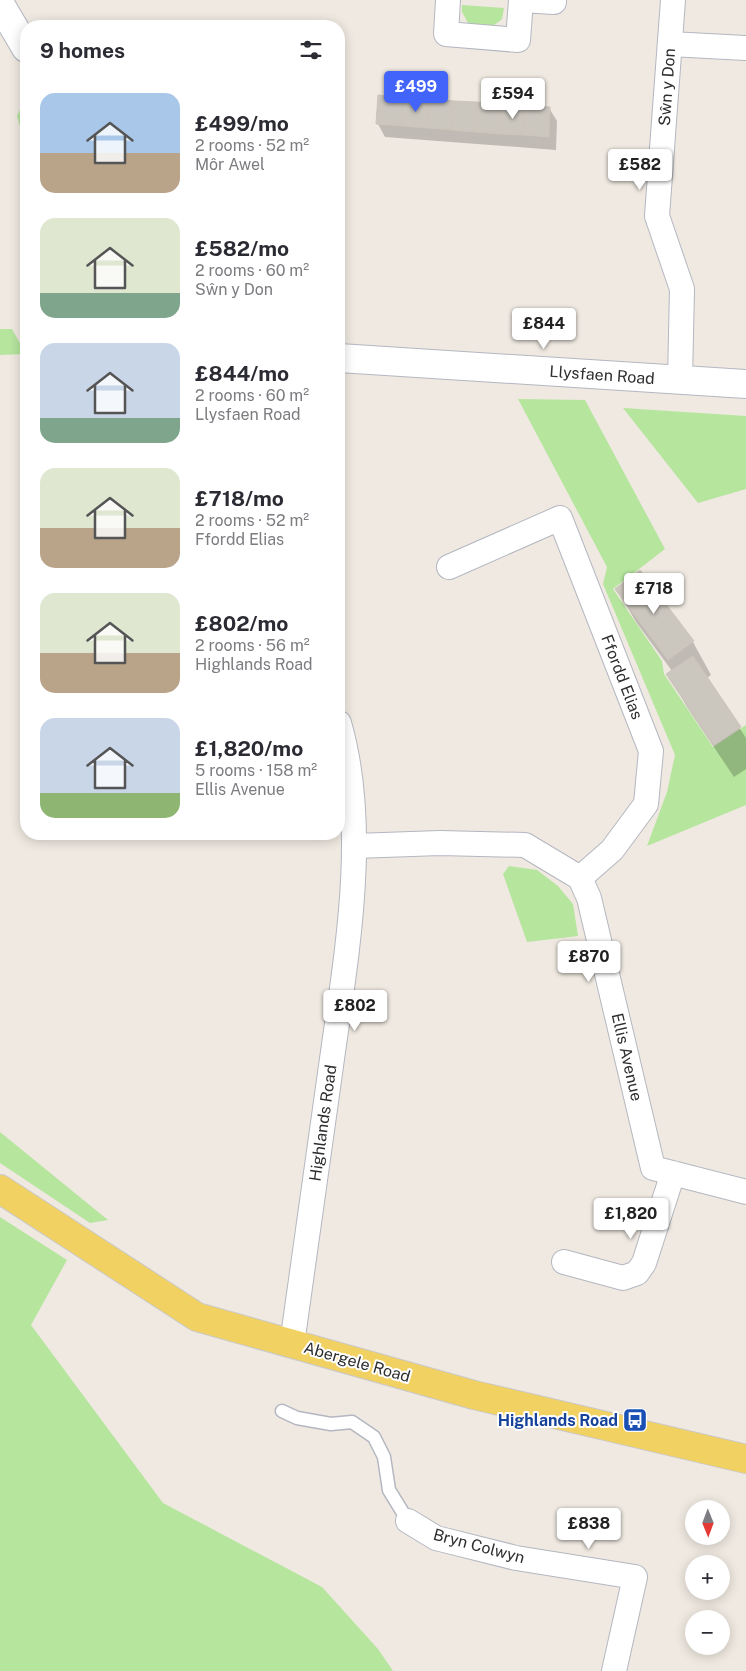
<!DOCTYPE html>
<meta charset="utf-8">
<style>
:root{--surface:#fff;--page:#f7f7f7;--text:#2b2b33;--muted:#7c7c81;--accent:#4264fb}
body{margin:0;font-family:"Public Sans",sans-serif;background:var(--page);color:var(--text);height:100vh;display:flex;flex-direction:column;font-size:19px;white-space:nowrap}
*{box-sizing:border-box;margin:0}
p{font-size:16px;color:var(--muted)}
.icon{flex:none;width:28px;height:28px;fill:none;stroke:currentColor;stroke-width:2;stroke-linecap:round;stroke-linejoin:round}
.map{position:relative;flex:1;overflow:hidden}
.side{position:absolute;left:20px;top:20px;width:325px;height:820px;display:flex;flex-direction:column;background:var(--surface);border-radius:20px;box-shadow:0 2px 12px #0003}
.side>*{flex:none}
.needle{width:32px;rotate:179deg}
.buttons{position:absolute;left:685px;top:1500px;display:grid;gap:10px}
.buttons a{display:grid;place-items:center;width:45px;height:45px;border-radius:50%;background:var(--surface);box-shadow:0 2px 12px #0003;font-size:25px}
.price{position:absolute;translate:-50% -42px;padding:0 11px;border-radius:5px;background:#fff;color:#222;font-size:16px;line-height:32px;filter:drop-shadow(0 1px 2px #0008)}
.price::after{content:'';position:absolute;left:50%;top:30px;width:15px;height:11px;margin-left:-8px;background:inherit;clip-path:polygon(0 0,100% 0,50% 100%)}
.price.active{background:var(--accent);color:#fff}
ul{padding:0;list-style:none}
li{display:flex;align-items:center;gap:15px;height:125px;padding:0 20px}
li span{display:grid;place-items:center;flex:none;width:140px;height:100px;border-radius:15px;color:#555}
li>.icon{margin-inline-start:auto}
span .icon{width:60px;height:60px;fill:#fffc;stroke-width:1}
li b{font-size:21px}
h2{display:flex;justify-content:space-between;align-items:center;height:60px;padding:0 20px;font-size:21px}
.map>svg:first-child{display:block}
</style>
<div class="map">
<svg width="746" height="1671" viewBox="0 0 746 1671">
<rect width="100%" height="100%" fill="#efe9e1"/>
<!-- green -->
<path fill="#b6e59e" d="M462,5L504,8L502,19C490,30 482,29 468,23L462,12Z
M26,97V137L22,133L17,116Z
M0,329H12L26,354L0,355Z
M518,399L585,400L665,549L613,589L662,661L664,674L713,747L746,725V805L647,846L667,792L675,755L603,584L607,567Z
M623,408L746,416V489L698,503Z
M509,866L537,870L558,886L573,904L578,936L527,942L503,874Z
M0,1132L108,1220L90,1223L0,1163Z
M0,1217L67,1260L31,1325L163,1503L322,1587L378,1649L393,1671H0Z"/>
<!-- shadow -->
<path fill="#0003" d="M549,108L557,121L556,150L385,137L378,124Z
M640,572L693,642L711,675L707,678L746,738V769L734,777L687,707L668,674L672,671L636,622L617,589Z"/>
<!-- building -->
<path fill="#cbc7bf" stroke="#cbc5ba" d="M378,95L404,98L402,126L376,124Z
M404,98L429,99L427,128L402,126Z
M429,99L454,101L452,130L427,128Z
M454,101L476,102L474,132L452,130Z
M476,102L502,104L500,134L474,132Z
M502,104L525,105L523,135L500,134Z
M525,105L550,107L549,137L523,135Z
M640,570L694,641L668,660L615,589Z
M693,656L741,727L714,745L666,674Z"/>
<g fill="none" stroke-linecap="round" stroke-linejoin="round">
<defs>
<path id="lane" d="M282,1411L297,1418L331,1424L352,1422L374,1437L384,1457L389,1490L408,1521"/>
<path id="street" d="M448,0L446,34L518,40L521,0
M521,0L554,2
M673,0L657,216L682,289L680,380
M670,44L746,48
M449,567L560,518L651,751L646,804L612,850L580,878
M355,846L440,843L525,845L580,878L589,898L653,1168L746,1192
M564,1262L623,1278L637,1273L644,1263L673,1173
M292,1344C305,1251 318,1158 331,1066C346,957 370,830 339,723
M408,1521L436,1538L516,1558L635,1577L614,1671"/>
<path id="secondary" d="M0,4L26,48
M339,358L746,384"/>
<path id="primary" d="M0,1189L197,1317L474,1395L746,1459"/>
</defs>
<!-- lane casing -->
<use href="#lane" stroke="#b4b7c1" stroke-width="15"/>
<!-- street casing -->
<use href="#street" stroke="#b4b7c1" stroke-width="26"/>
<!-- secondary casing -->
<use href="#secondary" stroke="#b4b7c1" stroke-width="30"/>
<!-- primary casing -->
<use href="#primary" stroke="#c9c9c9" stroke-width="30"/>
<!-- lane -->
<use href="#lane" stroke="#fff" stroke-width="12"/>
<!-- street -->
<use href="#street" stroke="#fff" stroke-width="24"/>
<!-- secondary -->
<use href="#secondary" stroke="#fff" stroke-width="28"/>
<!-- primary -->
<use href="#primary" stroke="#f2d163" stroke-width="28"/>
</g>
<!-- icons -->
<defs>
<symbol id="bus-square" viewBox="-11 -11 22 22"><rect x="-9" y="-9" width="18" height="18" rx="4" fill="#1a4fb4" stroke="#fff"/><path d="M-5-6H5V4H4V6H2V4H-2V6H-4V4H-5ZM-3.5-4V0h7V-4ZM-3.5 1.2v1.5H-2V1.2ZM2 1.2v1.5H3.5V1.2Z" fill="#fff"/></symbol>
</defs>
<g fill-rule="evenodd">
<use href="#bus-square" x="621" y="1406" width="28" height="28"/>
</g>
<g text-anchor="middle" dominant-baseline="central" stroke-width="4" stroke-linejoin="round" paint-order="stroke">
<!-- street labels -->
<g font-size="16" fill="#2e2e2e" stroke="#fff">
<text transform="translate(667 87) rotate(-86)">Sŵn y Don</text>
<text transform="translate(602 375) rotate(4)">Llysfaen Road</text>
<text transform="translate(622 677) rotate(69)">Ffordd Elias</text>
<text transform="translate(627 1057) rotate(77)">Ellis Avenue</text>
<text transform="translate(323 1123) rotate(-82)">Highlands Road</text>
<text transform="translate(357 1362) rotate(16)">Abergele Road</text>
<text transform="translate(479 1546) rotate(15)">Bryn Colwyn</text>
</g>
<!-- transit labels -->
<g font-size="16" font-weight="bold" fill="#164399" stroke="#fff" text-anchor="end">
<text x="618" y="1420">Highlands Road</text>
</g>
</g>
</svg>
<div class="buttons">
<a><svg class="needle" viewBox="-14 -14 28 28"><path d="M0-13l5 13h-10z" fill="#e53935"/><path d="M0 13l5-13h-10z" fill="#7c7c81"/></svg></a>
<a>+</a>
<a>−</a>
</div>
<b class="price active" style="left:416px;top:113px">£499</b>
<b class="price" style="left:513px;top:120px">£594</b>
<b class="price" style="left:640px;top:191px">£582</b>
<b class="price" style="left:544px;top:350px">£844</b>
<b class="price" style="left:654px;top:615px">£718</b>
<b class="price" style="left:589px;top:983px">£870</b>
<b class="price" style="left:355px;top:1032px">£802</b>
<b class="price" style="left:631px;top:1240px">£1,820</b>
<b class="price" style="left:589px;top:1550px">£838</b>
<section class="side">
<h2>9 homes<svg class="icon" aria-label="filters" viewBox="0 0 24 24"><path d="M4 7h16M4 17h16"/><circle cx="9" cy="7" r="2"/><circle cx="15" cy="17" r="2"/></svg></h2>
<ul>
<li><span style="background:linear-gradient(#a9c7e8 60%,#b9a48a 0)"><svg class="icon" aria-label="home" viewBox="0 0 24 24"><path d="M3 11l9-7 9 7M6 9v11h12V9"/></svg></span><div><b>£499/mo</b><p>2 rooms · 52 m²</p><p>Môr Awel</p></div></li>
<li><span style="background:linear-gradient(#dfe7d0 75%,#7fa58c 0)"><svg class="icon" aria-label="home" viewBox="0 0 24 24"><path d="M3 11l9-7 9 7M6 9v11h12V9"/></svg></span><div><b>£582/mo</b><p>2 rooms · 60 m²</p><p>Sŵn y Don</p></div></li>
<li><span style="background:linear-gradient(#c9d6e8 75%,#7fa58c 0)"><svg class="icon" aria-label="home" viewBox="0 0 24 24"><path d="M3 11l9-7 9 7M6 9v11h12V9"/></svg></span><div><b>£844/mo</b><p>2 rooms · 60 m²</p><p>Llysfaen Road</p></div></li>
<li><span style="background:linear-gradient(#dfe7d0 60%,#b9a48a 0)"><svg class="icon" aria-label="home" viewBox="0 0 24 24"><path d="M3 11l9-7 9 7M6 9v11h12V9"/></svg></span><div><b>£718/mo</b><p>2 rooms · 52 m²</p><p>Ffordd Elias</p></div></li>
<li><span style="background:linear-gradient(#dfe7d0 60%,#b9a48a 0)"><svg class="icon" aria-label="home" viewBox="0 0 24 24"><path d="M3 11l9-7 9 7M6 9v11h12V9"/></svg></span><div><b>£802/mo</b><p>2 rooms · 56 m²</p><p>Highlands Road</p></div></li>
<li><span style="background:linear-gradient(#c9d6e8 75%,#8fb573 0)"><svg class="icon" aria-label="home" viewBox="0 0 24 24"><path d="M3 11l9-7 9 7M6 9v11h12V9"/></svg></span><div><b>£1,820/mo</b><p>5 rooms · 158 m²</p><p>Ellis Avenue</p></div></li>
</ul>
</section>
</div>
